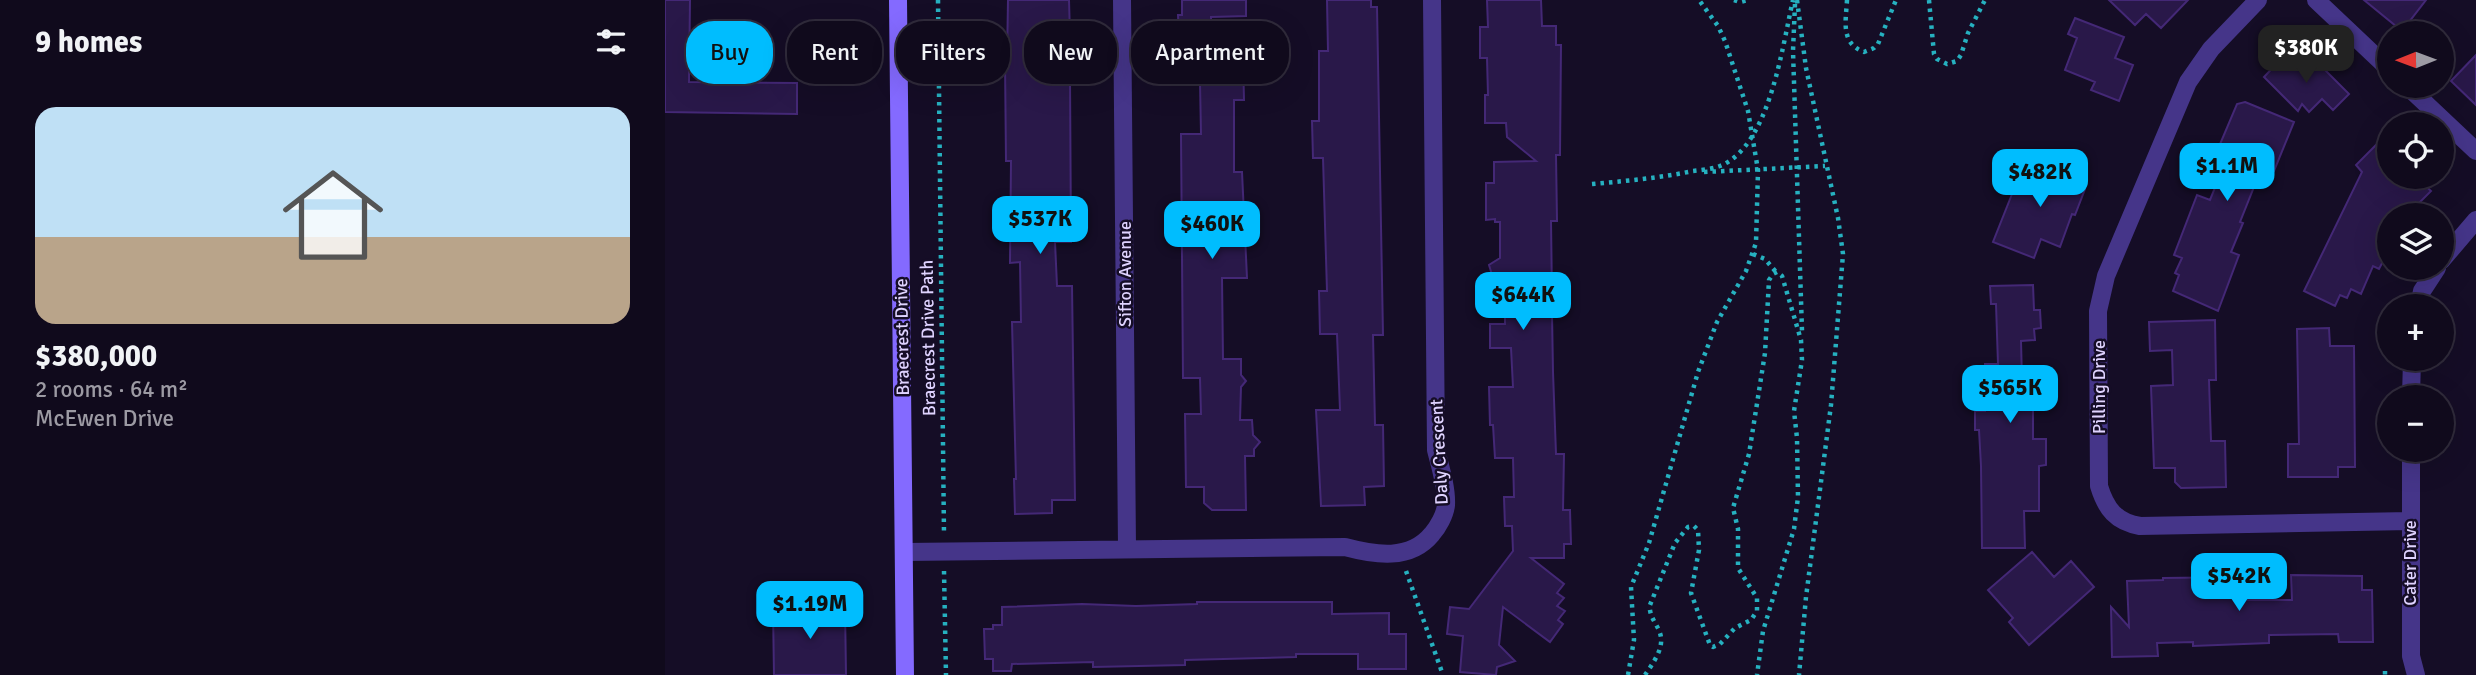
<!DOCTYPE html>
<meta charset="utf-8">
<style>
:root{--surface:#100a1c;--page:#191325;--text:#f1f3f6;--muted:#9c9aa3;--line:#302b3b;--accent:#00bdfe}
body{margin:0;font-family:Signika,sans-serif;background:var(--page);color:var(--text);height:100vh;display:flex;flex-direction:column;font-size:26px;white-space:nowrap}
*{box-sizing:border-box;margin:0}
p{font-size:23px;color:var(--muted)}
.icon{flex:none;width:38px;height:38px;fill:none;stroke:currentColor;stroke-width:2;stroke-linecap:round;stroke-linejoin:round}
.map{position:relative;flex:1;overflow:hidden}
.side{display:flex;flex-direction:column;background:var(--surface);width:665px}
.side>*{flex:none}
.guide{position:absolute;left:21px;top:21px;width:665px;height:63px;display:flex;gap:14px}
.needle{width:46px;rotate:269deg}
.fabs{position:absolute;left:1712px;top:21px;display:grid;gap:14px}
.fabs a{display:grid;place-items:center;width:77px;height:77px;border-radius:50%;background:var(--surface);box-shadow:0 7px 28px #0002,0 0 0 2px var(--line);font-size:35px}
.price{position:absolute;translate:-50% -60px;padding:0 16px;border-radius:14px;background:var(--accent);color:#111;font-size:23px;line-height:46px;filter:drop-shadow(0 2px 4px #0008)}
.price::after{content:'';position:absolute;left:50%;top:42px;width:21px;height:16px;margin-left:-10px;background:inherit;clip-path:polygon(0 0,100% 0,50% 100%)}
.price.on{background:#222;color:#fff}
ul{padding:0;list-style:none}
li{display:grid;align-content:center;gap:14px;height:371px;padding:0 35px}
li span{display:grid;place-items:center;height:217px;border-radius:21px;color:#555}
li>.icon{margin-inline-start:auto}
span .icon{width:126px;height:126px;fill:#fffc;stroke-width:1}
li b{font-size:30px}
h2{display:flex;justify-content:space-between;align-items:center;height:84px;padding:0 35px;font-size:30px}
.pill{padding:0 24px;border-radius:28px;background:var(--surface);box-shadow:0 7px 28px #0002,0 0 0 2px var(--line);font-size:24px;line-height:63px}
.pill.on{background:var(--accent);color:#111}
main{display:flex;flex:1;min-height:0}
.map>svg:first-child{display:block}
</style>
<main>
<section class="side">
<h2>9 homes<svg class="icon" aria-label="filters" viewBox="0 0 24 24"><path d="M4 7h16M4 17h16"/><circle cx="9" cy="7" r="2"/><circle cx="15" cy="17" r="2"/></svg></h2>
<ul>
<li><span style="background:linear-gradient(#bfe0f5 60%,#b9a48a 0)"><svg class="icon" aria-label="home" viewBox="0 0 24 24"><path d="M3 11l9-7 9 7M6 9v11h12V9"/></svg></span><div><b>$380,000</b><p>2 rooms · 64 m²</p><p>McEwen Drive</p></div></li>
</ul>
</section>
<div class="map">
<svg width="1811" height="675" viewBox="0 0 1811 675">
<rect width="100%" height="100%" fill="#150d26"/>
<!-- building -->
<path fill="#291849" stroke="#442876" stroke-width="2" d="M0,0H25L24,82L132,83V114L0,112Z
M343,0H404L405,35L383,36L384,77H405L406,242H390L392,286H407L410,500H387V513L350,514L349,479H351L347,322H356L355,262L345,263L346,161H341L340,61H342Z
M517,0H581V16L546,17L547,58H578L579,100H569V172H577L582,278H557L558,359H576V375L581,381L576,387L575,420H587L588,435L595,442L589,449V456H580L581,510H547L539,503V487H521L520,414H536L535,378H518L516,134H536L535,83H516L513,15H517Z
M662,0H706V7H712L718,335H708L710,425H718L719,486L699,487L700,505L656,506L651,410H675L672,334H655L654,291H662L658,158H648L647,121H654V51H663Z
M822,0H876L877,26H891V45H896L895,155H891L892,221H886L887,296H892L893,313L887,314L888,372L891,454H899L898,510H905L906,544H899V558H866L899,584L892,593L899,598L892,606L900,611L893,620L898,624L885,642L838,607L834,645L850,661L832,667L831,675L795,672L798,636L782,634L785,607L804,609L848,551L847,526H840L839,497H849L848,458H830L828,425H825L824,387H848L846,348H825V324H840V287L831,288L824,265L835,258V222H830V219L821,220V183H829V162L871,161L842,137L841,123H820V95H823L822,58H815V27H823Z
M1444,0H1523L1496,28L1481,14L1470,25Z
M1699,0H1761L1737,31Z
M1410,18L1459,37L1450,58L1468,65L1454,101L1426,90L1430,82L1400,70L1412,38L1403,34Z
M1811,55V105L1786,81Z
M1617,58L1626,67L1633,59L1640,66L1648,58L1684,94L1668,110L1657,99L1644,112L1637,104L1633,111L1599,77Z
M1580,102L1629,122L1609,171L1597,167L1575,222L1578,223L1566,252L1574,255L1553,311L1508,291L1514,275L1510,273L1517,258L1509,255L1532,195L1545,200L1558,168L1547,163L1572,104Z
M1712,144L1724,156V177H1751L1766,191L1742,215H1724V250L1714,269L1708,266L1696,294L1686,289L1682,298L1675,295L1670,306L1639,291L1697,172L1691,165Z
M1377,152L1403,163L1397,180L1420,189L1410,215L1407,214L1395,247L1376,239L1369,258L1328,242L1351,184L1362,189Z
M1368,285L1369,310H1375L1376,328L1369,329L1370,340L1356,341L1357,380H1381V403H1368V439H1381V465L1374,466V511H1359L1360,548H1317L1316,466L1314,430H1310V411H1320V364H1333L1331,304H1326L1325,286Z
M1550,320L1551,380H1544L1546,441H1560L1561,487L1516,488L1510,482V468H1489L1486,386L1508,385L1507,350L1485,351L1484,322Z
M1664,328L1665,346H1689L1690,467H1673V477H1623V444H1634L1632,329Z
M1367,552L1389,577L1406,561L1429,587L1364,645L1344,622L1348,618L1323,590Z
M1626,575L1697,576V590H1707L1708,642H1674L1673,634L1604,635V643L1528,646V642L1492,643L1493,656L1447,657L1446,607L1464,627L1462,581L1498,580V578L1582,577L1583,600H1627Z
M532,602H667V614L724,613V634H741V669H693V654H631V657L520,660V665L428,667V662L347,664L346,671H328V659H320L319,629H328V625H337V607L417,604L471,606L532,604Z
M180,607L181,675H109L108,609Z"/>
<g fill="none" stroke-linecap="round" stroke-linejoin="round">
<!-- path -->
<path stroke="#26b1c0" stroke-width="4.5" stroke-dasharray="3.5 5" stroke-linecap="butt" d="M273,0L279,534
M1069,0L1075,2L1083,0
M1132,0L1141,68L1173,218L1178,254L1166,405L1141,597L1134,675
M1182,0C1181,21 1175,43 1199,52L1209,48L1213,44L1231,0
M1264,0L1269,54L1272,59L1282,64L1292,61L1296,55L1303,33L1320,0
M1130,4L1128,51L1137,331
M1039,172L1160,166
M927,184C961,181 995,178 1028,171C1037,170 1047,169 1055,166C1105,146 1117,47 1128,0
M1088,254L1100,259L1111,272
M279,571L281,675
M741,571L778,675
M1720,671V675
M963,675L969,640L966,587L984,543L1033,372L1052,322L1081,271L1091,243L1093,170L1083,111L1060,41L1053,26L1034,0
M980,675C986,666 995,654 996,643C998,628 983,619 985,605L1010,543L1023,527L1029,526L1033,530L1034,550L1026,593L1045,645L1048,647L1055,644L1070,628L1086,620L1092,611V598L1073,568V529L1068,508L1084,454L1100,353L1104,280L1108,274L1112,272L1117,276L1136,340L1137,360L1129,411L1132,438L1133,497L1129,529L1098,631L1092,675"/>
<!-- street -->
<path stroke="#453589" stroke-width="18" d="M457,0L462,548
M1593,0L1546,49L1523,82L1441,276L1433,311L1434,486C1441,509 1451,522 1475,526L1745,521
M1651,0L1724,69
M1742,86L1811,151
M1776,261L1811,220
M1754,306L1757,291L1772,268
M1746,397L1747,359
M1746,450V656L1751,675
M239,552L680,547C710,555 745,561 767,534C773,527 780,515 781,505C782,488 775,466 771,450L767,0"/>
<!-- secondary -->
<path stroke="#846aff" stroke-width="18" d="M233,0L240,675"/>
</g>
<g text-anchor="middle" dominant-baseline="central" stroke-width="5" stroke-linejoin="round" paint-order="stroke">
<!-- street labels -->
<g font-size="18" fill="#dfd3ff" stroke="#150d26">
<text transform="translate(460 274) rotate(-90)">Sifton Avenue</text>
<text transform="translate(237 337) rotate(-91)">Braecrest Drive</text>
<text transform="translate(263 338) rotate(-91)">Braecrest Drive Path</text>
<text transform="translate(1434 387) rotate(-90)">Pilling Drive</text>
<text transform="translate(774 452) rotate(-93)">Daly Crescent</text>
<text transform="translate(1745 563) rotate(-90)">Cater Drive</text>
</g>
</g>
</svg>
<div class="fabs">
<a><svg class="needle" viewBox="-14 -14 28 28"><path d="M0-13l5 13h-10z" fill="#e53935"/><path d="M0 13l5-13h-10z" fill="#9c9aa3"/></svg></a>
<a><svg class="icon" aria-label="locate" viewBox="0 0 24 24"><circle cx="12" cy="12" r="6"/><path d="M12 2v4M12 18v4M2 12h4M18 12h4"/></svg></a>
<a><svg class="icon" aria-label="layers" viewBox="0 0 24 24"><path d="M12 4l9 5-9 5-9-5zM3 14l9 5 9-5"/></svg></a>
<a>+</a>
<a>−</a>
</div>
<b class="price on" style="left:1641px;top:85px">$380K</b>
<b class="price" style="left:1562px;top:203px">$1.1M</b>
<b class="price" style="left:1375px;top:209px">$482K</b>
<b class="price" style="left:375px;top:256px">$537K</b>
<b class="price" style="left:547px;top:261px">$460K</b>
<b class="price" style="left:858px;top:332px">$644K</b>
<b class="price" style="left:1345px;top:425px">$565K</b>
<b class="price" style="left:1574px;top:613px">$542K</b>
<b class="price" style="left:145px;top:641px">$1.19M</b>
<div class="guide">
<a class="pill on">Buy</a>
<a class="pill">Rent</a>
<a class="pill">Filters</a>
<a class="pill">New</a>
<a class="pill">Apartment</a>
</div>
</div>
</main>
